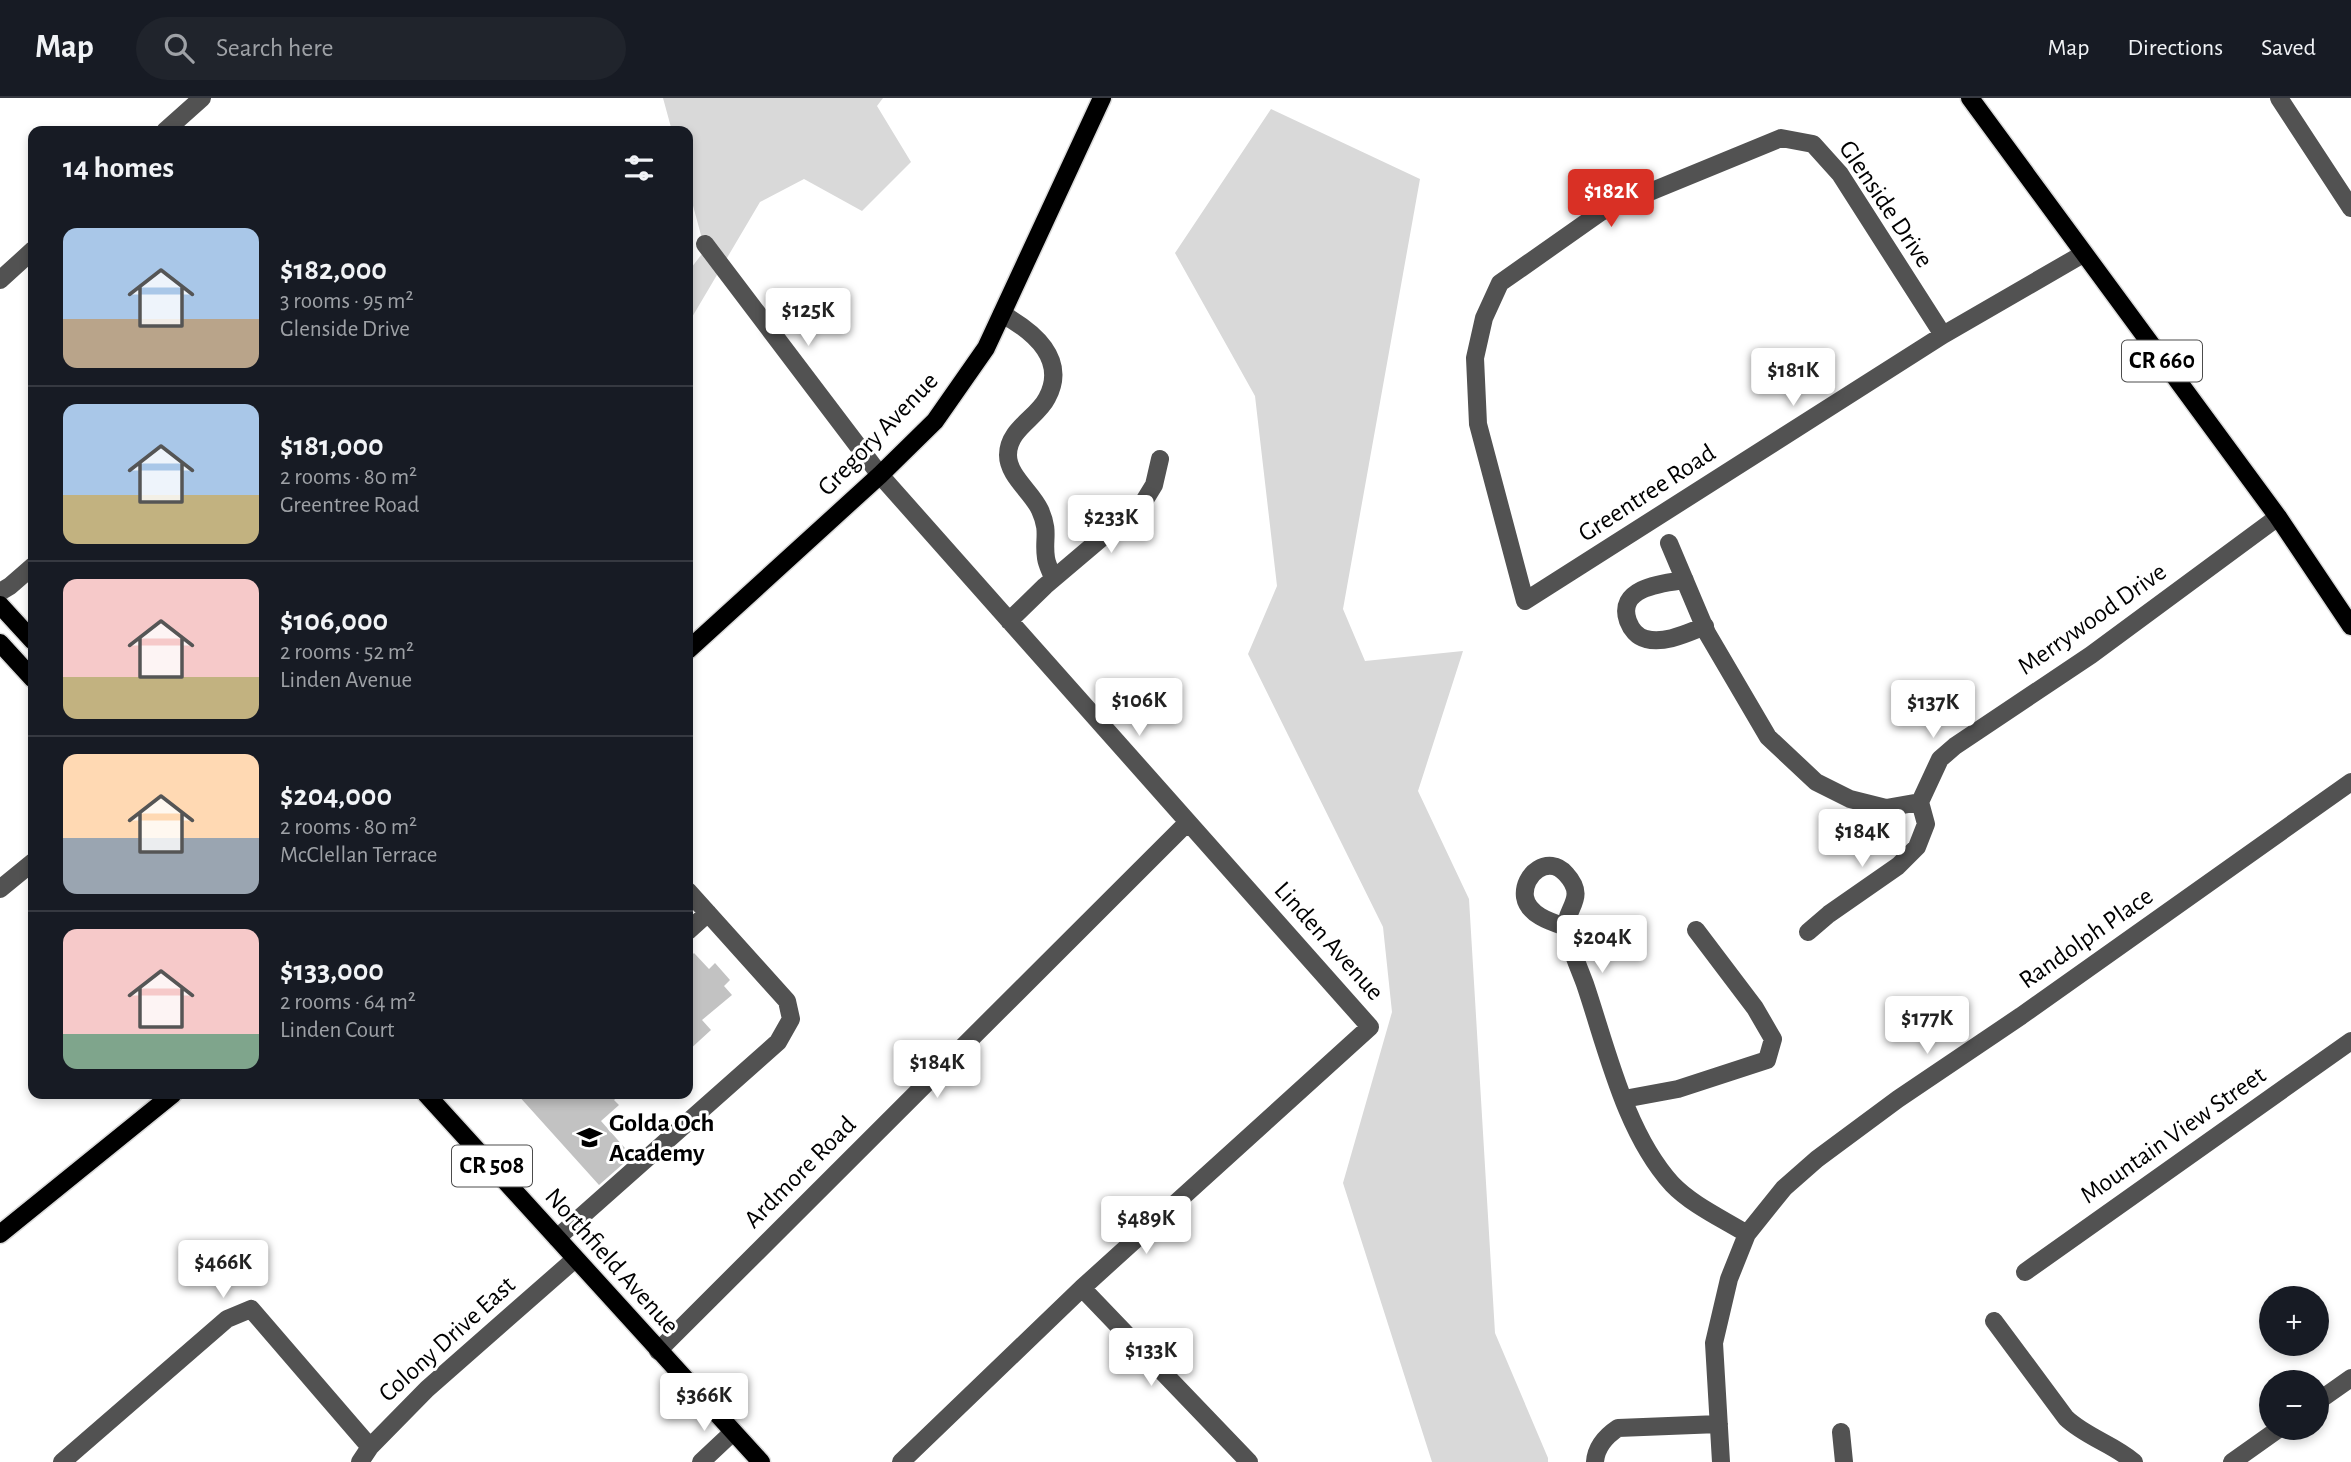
<!DOCTYPE html>
<meta charset="utf-8">
<style>
:root{--surface:#171b24;--page:#20242c;--text:#f1f3f6;--muted:#9ea1a6;--line:#363941;--accent:#d93025}
body{margin:0;font-family:"Alegreya Sans",sans-serif;background:var(--page);color:var(--text);height:100vh;display:flex;flex-direction:column;font-size:26px;white-space:nowrap}
*{box-sizing:border-box;margin:0}
p{font-size:23px;color:var(--muted)}
.icon{flex:none;width:38px;height:38px;fill:none;stroke:currentColor;stroke-width:2;stroke-linecap:round;stroke-linejoin:round}
.map{position:relative;flex:1;overflow:hidden}
.side{position:absolute;left:28px;top:28px;width:665px;height:973px;display:flex;flex-direction:column;background:var(--surface);border-radius:14px;box-shadow:0 4px 10px #0003}
.side>*{flex:none}
.buttons{position:absolute;left:2259px;top:1188px;display:grid;gap:14px}
.buttons a{display:grid;place-items:center;width:70px;height:70px;border-radius:50%;background:var(--surface);box-shadow:0 4px 10px #0003;font-size:35px}
.price{position:absolute;translate:-50% -60px;padding:0 16px;border-radius:7px;background:#fff;color:#222;font-size:23px;line-height:46px;filter:drop-shadow(0 2px 4px #0008)}
.price::after{content:'';position:absolute;left:50%;top:42px;width:21px;height:16px;margin-left:-10px;background:inherit;clip-path:polygon(0 0,100% 0,50% 100%)}
.price.active{background:var(--accent);color:#fff}
ul{padding:0;list-style:none}
li{display:flex;align-items:center;gap:21px;height:175px;padding:0 35px}
li+li{border-top:2px solid var(--line)}
li span{display:grid;place-items:center;flex:none;width:196px;height:140px;border-radius:14px;color:#555}
li>.icon{margin-inline-start:auto}
span .icon{width:84px;height:84px;fill:#fffc;stroke-width:1}
li b{font-size:30px}
h2{display:flex;justify-content:space-between;align-items:center;height:84px;padding:0 35px;font-size:30px}
header{display:flex;align-items:center;gap:42px;box-sizing:border-box;height:98px;padding:0 35px;background:var(--surface);border-bottom:2px solid var(--line)}
header strong{font-size:33px}
nav{display:flex;gap:38px;margin-inline-start:auto;font-size:24px}
.search{width:490px;height:63px;background:var(--page);display:flex;align-items:center;gap:18px;box-sizing:border-box;padding:0 24px;border-radius:38px;color:var(--muted);font-size:26px}
.map>svg:first-child{display:block}
</style>
<header>
<strong>Map</strong>
<div class="search"><svg class="icon" aria-label="search" viewBox="0 0 24 24"><circle cx="10" cy="10" r="6"/><path d="M15 15l6 6"/></svg>Search here</div>
<nav><a>Map</a><a>Directions</a><a>Saved</a></nav>
</header>
<div class="map">
<svg width="2351" height="1364" viewBox="0 0 2351 1364">
<rect width="100%" height="100%" fill="#fff"/>
<!-- green -->
<path fill="#d9d9d9" d="M663,0H883L877,8L911,64L862,113L804,81L760,104L688,226V174L705,152L688,89V33H672Z
M1271,11L1420,81L1343,511L1365,563L1463,553L1418,693L1469,801L1495,1235L1548,1360V1364H1432L1343,1085L1392,914L1383,829L1248,556L1277,488L1255,298L1175,155Z"/>
<!-- building -->
<path fill="#c2c2c2" d="M694,855L709,871L715,865L730,882L724,888L732,897L702,922L711,932L688,953V861Z
M517,996H621L614,1002L619,1007L601,1023L632,1058L599,1087Z"/>
<g fill="none" stroke-linecap="round" stroke-linejoin="round">
<defs>
<path id="major" d="M1970,0L2278,419L2351,528
M0,507L33,543
M0,545L33,581
M688,552L880,377L935,323L986,250L1102,0
M426,996L761,1364
M0,1136L173,996"/>
</defs>
<!-- major casing -->
<use href="#major" stroke="#dbdbdb" stroke-width="21"/>
<!-- minor -->
<path stroke="#525252" stroke-width="18" d="M2279,0L2351,110
M165,33L202,0
M705,146L880,377L1370,929L1082,1190L901,1364
M0,182L33,152
M1002,216C1033,233 1068,261 1047,300C1037,320 1008,331 1008,357C1008,378 1032,394 1040,412C1050,434 1043,441 1046,460C1047,467 1051,474 1053,480
M1943,237L1840,76L1813,46L1781,40L1601,114L1500,185L1484,220L1475,260L1478,326L1525,503L1943,237L2083,156
M1669,445L1707,535L1768,639L1816,684L1850,701L1886,710L1920,704L1940,661L1955,648L2091,557L2278,419
M1685,482C1664,485 1616,489 1628,523C1631,531 1637,539 1646,541C1665,546 1687,535 1705,528
M0,494L10,488L33,468
M1009,523L1045,488L1143,405L1154,387L1160,361
M0,791L33,764
M1566,829C1551,824 1528,817 1525,799C1522,776 1549,756 1566,776C1588,800 1565,810 1566,830C1567,843 1580,872 1585,886C1607,951 1625,1034 1672,1086C1692,1107 1723,1121 1747,1136
M688,833L708,815
M1808,834L1829,816L1898,768L1917,749L1926,726L1920,704
M1624,1001L1678,991L1767,962L1773,941L1755,910L1696,832
M557,1140L778,944L791,921L787,903L688,793
M2025,1174L2351,943
M1082,1190L1249,1364
M1994,1223L2066,1320C2086,1339 2113,1346 2134,1364
M658,1253L1188,724
M2317,1304L2351,1280
M1841,1334L1844,1364
M62,1364L227,1221L251,1211L370,1349
M360,1364L370,1349L427,1291L575,1161
M701,1364L733,1334
M1595,1364C1596,1349 1606,1338 1618,1330L1719,1326
M1721,1364L1714,1245L1729,1181L1747,1136L1784,1090L1817,1061L1898,1001L2021,918L2351,684
M2232,1364L2280,1330"/>
<!-- major -->
<use href="#major" stroke="#000" stroke-width="18"/>
</g>
<!-- icons -->
<defs>
<symbol id="school-bare" viewBox="-9 -9 18 18"><path d="M0-5L7-2L0 1L-7-2ZM-4 1L0 2.5L4 1V4Q0 6-4 4Z" fill="#000" stroke="#fff" stroke-width="2.5" paint-order="stroke"/></symbol>
</defs>
<g fill-rule="evenodd">
<use href="#school-bare" x="572" y="1022" width="35" height="35"/>
</g>
<g text-anchor="middle" dominant-baseline="central" stroke-width="6" stroke-linejoin="round" paint-order="stroke">
<!-- shield labels -->
<g fill="#fff" stroke="#4c4c4c" stroke-width="2">
<rect x="2122" y="242.5" width="80" height="41" rx="5"/>
<rect x="452" y="1047.5" width="80" height="41" rx="5"/>
</g>
<g font-size="24" font-weight="bold" fill="#000">
<text x="2162" y="263">CR 660</text>
<text x="492" y="1068">CR 508</text>
</g>
<!-- street labels -->
<g font-size="26" fill="#000" stroke="#fff">
<text transform="translate(1886 106) rotate(56)">Glenside Drive</text>
<text transform="translate(878 336) rotate(-46)">Gregory Avenue</text>
<text transform="translate(1647 395) rotate(-33)">Greentree Road</text>
<text transform="translate(2092 521) rotate(-35)">Merrywood Drive</text>
<text transform="translate(2086 840) rotate(-35)">Randolph Place</text>
<text transform="translate(1329 843) rotate(48)">Linden Avenue</text>
<text transform="translate(2173 1037) rotate(-35)">Mountain View Street</text>
<text transform="translate(800 1074) rotate(-45)">Ardmore Road</text>
<text transform="translate(612 1163) rotate(48)">Northfield Avenue</text>
<text transform="translate(447 1241) rotate(-42)">Colony Drive East</text>
</g>
<!-- poi labels -->
<g font-size="26" font-weight="bold" fill="#000" stroke="#fff" text-anchor="start">
<text x="609" y="1025">Golda Och<tspan x="609" dy="30">Academy</tspan></text>
</g>
</g>
</svg>
<div class="buttons">
<a>+</a>
<a>−</a>
</div>
<b class="price active" style="left:1611px;top:131px">$182K</b>
<b class="price" style="left:808px;top:250px">$125K</b>
<b class="price" style="left:1793px;top:310px">$181K</b>
<b class="price" style="left:1111px;top:457px">$233K</b>
<b class="price" style="left:1139px;top:640px">$106K</b>
<b class="price" style="left:1933px;top:642px">$137K</b>
<b class="price" style="left:1862px;top:771px">$184K</b>
<b class="price" style="left:1602px;top:877px">$204K</b>
<b class="price" style="left:1927px;top:958px">$177K</b>
<b class="price" style="left:937px;top:1002px">$184K</b>
<b class="price" style="left:1146px;top:1158px">$489K</b>
<b class="price" style="left:223px;top:1202px">$466K</b>
<b class="price" style="left:1151px;top:1290px">$133K</b>
<b class="price" style="left:704px;top:1335px">$366K</b>
<section class="side">
<h2>14 homes<svg class="icon" aria-label="filters" viewBox="0 0 24 24"><path d="M4 7h16M4 17h16"/><circle cx="9" cy="7" r="2"/><circle cx="15" cy="17" r="2"/></svg></h2>
<ul>
<li><span style="background:linear-gradient(#a9c7e8 65%,#b9a48a 0)"><svg class="icon" aria-label="home" viewBox="0 0 24 24"><path d="M3 11l9-7 9 7M6 9v11h12V9"/></svg></span><div><b>$182,000</b><p>3 rooms · 95 m²</p><p>Glenside Drive</p></div></li>
<li><span style="background:linear-gradient(#a9c7e8 65%,#c2b280 0)"><svg class="icon" aria-label="home" viewBox="0 0 24 24"><path d="M3 11l9-7 9 7M6 9v11h12V9"/></svg></span><div><b>$181,000</b><p>2 rooms · 80 m²</p><p>Greentree Road</p></div></li>
<li><span style="background:linear-gradient(#f6c9c9 70%,#c2b280 0)"><svg class="icon" aria-label="home" viewBox="0 0 24 24"><path d="M3 11l9-7 9 7M6 9v11h12V9"/></svg></span><div><b>$106,000</b><p>2 rooms · 52 m²</p><p>Linden Avenue</p></div></li>
<li><span style="background:linear-gradient(#ffd9b3 60%,#9aa5b1 0)"><svg class="icon" aria-label="home" viewBox="0 0 24 24"><path d="M3 11l9-7 9 7M6 9v11h12V9"/></svg></span><div><b>$204,000</b><p>2 rooms · 80 m²</p><p>McClellan Terrace</p></div></li>
<li><span style="background:linear-gradient(#f6c9c9 75%,#7fa58c 0)"><svg class="icon" aria-label="home" viewBox="0 0 24 24"><path d="M3 11l9-7 9 7M6 9v11h12V9"/></svg></span><div><b>$133,000</b><p>2 rooms · 64 m²</p><p>Linden Court</p></div></li>
</ul>
</section>
</div>
